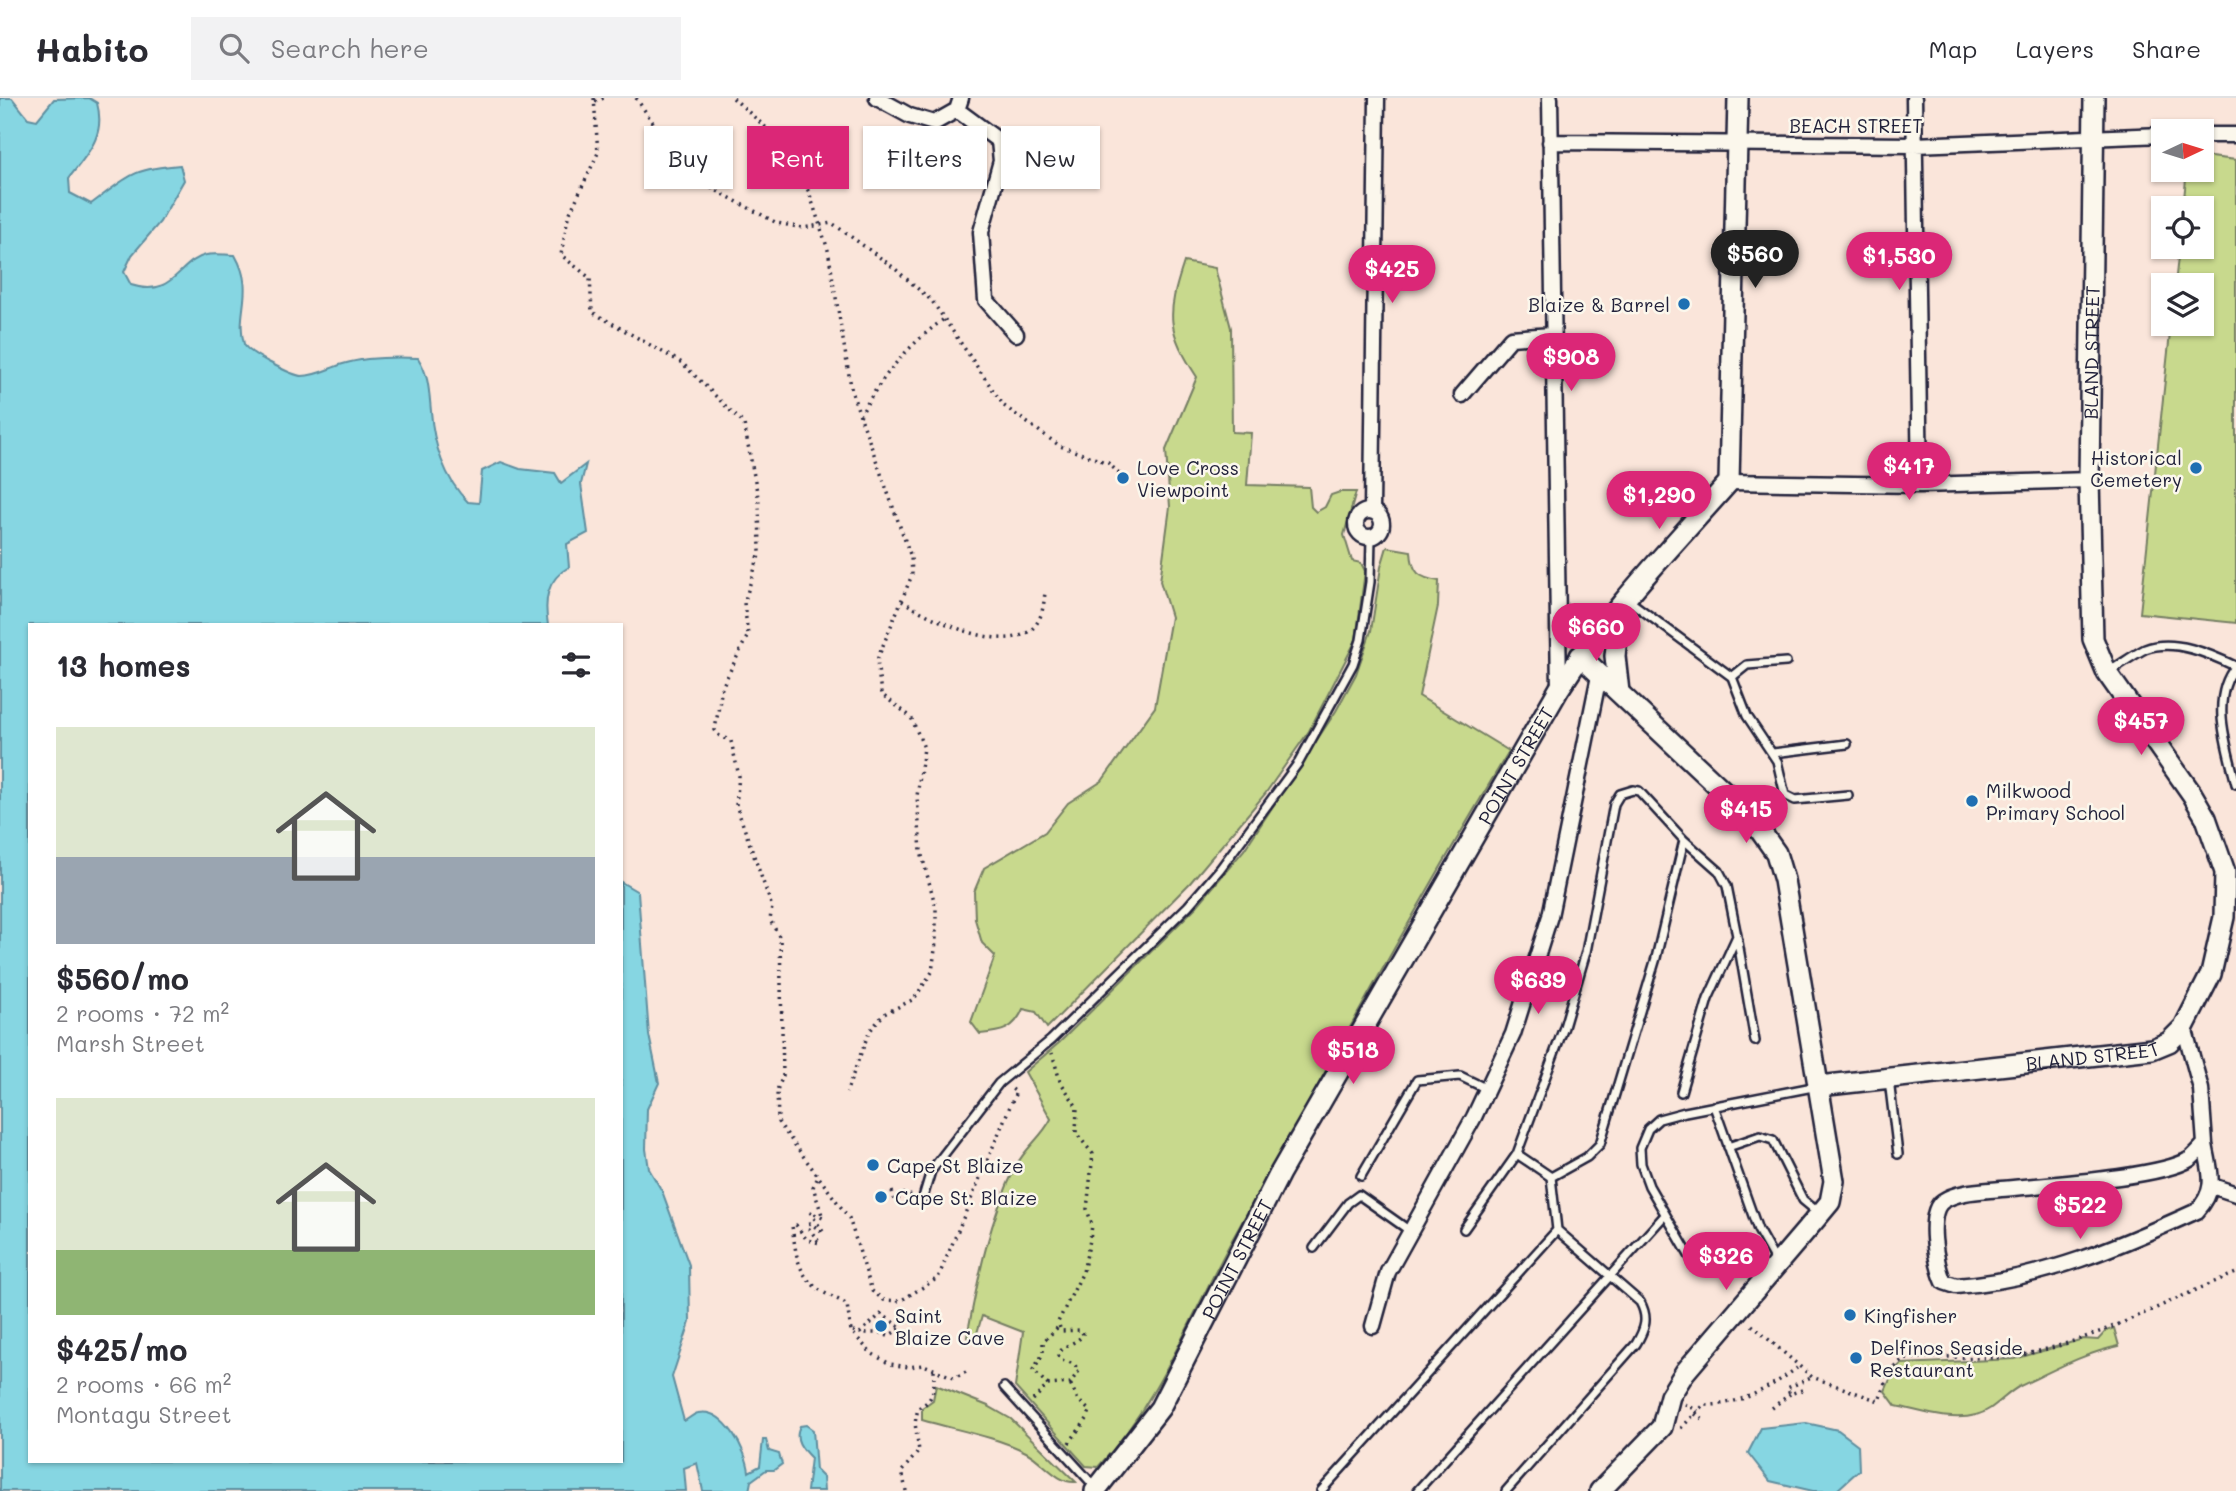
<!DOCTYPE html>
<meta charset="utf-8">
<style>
:root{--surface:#fff;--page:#f2f2f3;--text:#2b2b33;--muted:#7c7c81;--line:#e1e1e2;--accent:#db2777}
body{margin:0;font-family:Mali,sans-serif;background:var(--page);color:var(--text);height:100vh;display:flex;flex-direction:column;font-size:26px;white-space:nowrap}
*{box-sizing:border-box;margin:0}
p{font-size:23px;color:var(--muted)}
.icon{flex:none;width:38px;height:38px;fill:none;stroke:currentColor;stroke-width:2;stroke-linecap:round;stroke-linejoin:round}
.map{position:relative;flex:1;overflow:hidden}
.sheet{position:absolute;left:28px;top:525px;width:595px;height:840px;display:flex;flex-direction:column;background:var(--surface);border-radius:0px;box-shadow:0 2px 5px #0004}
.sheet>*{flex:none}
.hud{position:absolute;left:644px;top:28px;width:665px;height:63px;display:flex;gap:14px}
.needle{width:46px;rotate:86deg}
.tools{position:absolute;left:2151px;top:21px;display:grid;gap:14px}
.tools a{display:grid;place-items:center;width:63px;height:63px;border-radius:0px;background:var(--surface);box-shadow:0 2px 5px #0004;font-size:35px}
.price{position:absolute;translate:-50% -60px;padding:0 16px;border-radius:24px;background:var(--accent);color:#fff;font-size:23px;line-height:46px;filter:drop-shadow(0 2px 4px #0008)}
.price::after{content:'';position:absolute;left:50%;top:42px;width:21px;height:16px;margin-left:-10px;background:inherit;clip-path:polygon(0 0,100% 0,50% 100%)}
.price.active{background:#222;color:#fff}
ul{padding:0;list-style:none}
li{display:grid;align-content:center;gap:14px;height:371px;padding:0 28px}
li span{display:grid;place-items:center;height:217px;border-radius:0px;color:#555}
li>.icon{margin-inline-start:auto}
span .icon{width:126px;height:126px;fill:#fffc;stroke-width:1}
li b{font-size:30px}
h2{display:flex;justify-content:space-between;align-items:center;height:84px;padding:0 28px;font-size:30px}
.chip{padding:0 24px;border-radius:0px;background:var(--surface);box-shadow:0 2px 5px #0004;font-size:24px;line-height:63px}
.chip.active{background:var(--accent);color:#fff}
header{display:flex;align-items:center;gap:42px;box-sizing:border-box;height:98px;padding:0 35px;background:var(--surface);border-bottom:2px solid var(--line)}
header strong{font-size:33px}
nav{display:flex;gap:38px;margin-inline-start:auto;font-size:24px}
.search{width:490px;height:63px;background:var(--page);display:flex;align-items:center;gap:18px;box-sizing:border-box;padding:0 24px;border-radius:0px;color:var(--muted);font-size:26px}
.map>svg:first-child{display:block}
</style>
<header>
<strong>Habito</strong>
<div class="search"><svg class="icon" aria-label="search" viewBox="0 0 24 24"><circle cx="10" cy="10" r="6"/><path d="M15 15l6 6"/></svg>Search here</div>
<nav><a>Map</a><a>Layers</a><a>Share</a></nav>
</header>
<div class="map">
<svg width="2236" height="1393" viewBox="0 0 2236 1393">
<rect width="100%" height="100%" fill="#fae5da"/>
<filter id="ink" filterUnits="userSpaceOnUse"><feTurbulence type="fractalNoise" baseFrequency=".0143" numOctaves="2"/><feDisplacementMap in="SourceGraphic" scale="14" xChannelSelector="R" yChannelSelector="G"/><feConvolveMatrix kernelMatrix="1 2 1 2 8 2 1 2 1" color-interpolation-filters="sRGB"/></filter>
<g filter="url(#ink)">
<!-- green -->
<path fill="#c8d98d" stroke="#757e64" stroke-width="2" d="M2202,58L2236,62V525L2140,515L2171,226H2202V187H2175L2179,149H2202V110H2183L2187,72H2202Z
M1184,164L1215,170L1231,230L1232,334L1251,335L1247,387L1309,389L1311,409L1316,414L1325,409L1331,397L1340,394H1356L1344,437L1352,463L1361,465L1365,473L1356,542L1309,633L1265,696L1190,785L1047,930L1036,914L1023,911C1014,932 1002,934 980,936L971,924L995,858L982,845L975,821L974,794L984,770L1045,734L1068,705L1102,683L1155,609L1171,519L1160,483L1170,409L1166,352L1197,279C1167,232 1166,218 1184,164Z
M1387,449L1411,453C1412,475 1419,480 1439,483L1438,508L1419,598L1509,653C1412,814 1323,979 1232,1142C1190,1219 1159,1304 1098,1369L1086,1368L1015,1289L1023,1234L982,1218L975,1242L967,1239C978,1180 989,1122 1016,1068C1025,1050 1042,1039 1051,1021L1025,974L1060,944L1197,808L1244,752L1336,613L1356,576L1371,533L1381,469Z
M2114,1230L2119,1248C2084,1255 2052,1273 2020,1288C2005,1296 1993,1313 1976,1317C1950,1324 1921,1313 1896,1308L1885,1293L1894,1272L1901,1266L2015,1261L2083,1241L2098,1242L2106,1233Z
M936,1287L988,1308L1011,1321L1076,1384C1057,1386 1042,1362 1026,1354C994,1338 956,1332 922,1322V1310L933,1302Z"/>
<!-- water -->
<path fill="#86d6e2" stroke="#5e8e9f" stroke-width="2" d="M0,0H12L28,20L37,22L54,1L89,0L97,5C106,38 88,55 69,80L70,95L91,106C129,78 130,71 180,67L184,82L160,124L132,157L124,174L131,187C174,201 178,163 206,157C214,155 226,157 235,157C256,194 235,213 244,246C246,254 293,278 302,278C317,278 329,270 343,266C366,259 394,259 418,260C429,277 429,293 431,313C433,345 445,382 468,404L479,405L482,373L501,364L520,371L555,375L561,385L586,366L581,386L588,435L567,446L569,469C546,482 544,503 548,527H30V1363H621V784L638,794L649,937L659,985L647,1011L646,1051L649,1071L662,1093L689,1167L690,1224L672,1279L684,1323C689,1321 693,1316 698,1315C724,1309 747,1353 749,1374L760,1368L763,1342H766L769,1353L779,1356L782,1366L774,1372H766L751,1383L749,1393H703L697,1365L684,1370L686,1393H0Z
M1806,1325L1838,1332L1858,1347L1859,1372L1836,1393H1813L1770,1383L1748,1355L1761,1330Z
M806,1327L813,1332L816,1372L823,1379L824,1393H807L811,1360C802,1351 793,1341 800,1328Z"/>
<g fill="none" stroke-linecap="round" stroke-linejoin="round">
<defs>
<path id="service" d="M1627,501L1732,579L1747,618L1777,663L1785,697L1795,702L1848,697
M2236,568C2209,601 2227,648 2236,686
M2108,574C2120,567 2133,557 2145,551C2174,540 2210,556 2235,568
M1732,579L1747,567L1786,564
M1773,655L1847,646
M1737,838L1755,943
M1889,982L1898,1056
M1681,994L1708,901L1737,838L1727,788L1719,773L1684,742
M1714,1008L1758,1132L1776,1164
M1728,1049L1760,1038L1773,1042L1803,1102L1820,1116
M1517,1056L1564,929L1586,854L1614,706L1620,696L1633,692L1639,693L1684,742L1656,860L1600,1046L1587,1059L1551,1079
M1361,1078L1417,982L1460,978L1487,991
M922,1103L931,1073L999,985L1051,942L1188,808L1220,771L1299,664L1353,566L1361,542L1370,484L1371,439
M1464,1131L1517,1056L1551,1079L1557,1132
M1314,1150L1348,1105L1359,1097L1410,1133
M1693,1164L1649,1088L1641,1066L1640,1050L1648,1031L1659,1021L1685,1014L1818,988
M1004,1289L1097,1391
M1321,1393L1557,1132L1640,1204C1649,1220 1645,1231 1636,1246L1506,1393
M1417,1393L1664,1118"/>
<path id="minor" d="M877,0L910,18L934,25L957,12L961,0
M1550,0L1559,591
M1914,0L1920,387
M957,12L999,43L1001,63L981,134L986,202L1016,236
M2202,37H2236
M1550,44L1915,47L2163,37
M1462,297L1511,240L1552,237
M1729,384L1920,387L2089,382
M1372,413L1377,0
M1356 426a13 13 0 1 1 26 0a13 13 0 1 1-26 0Z
M2184,929L2201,991L2205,1046
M2205,1046C2210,1075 2218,1090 2197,1113C2120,1148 2042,1182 1956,1188L1944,1184C1936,1168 1926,1114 1943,1103C1957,1093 1984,1093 2001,1091C2040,1087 2161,1080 2190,1061C2195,1057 2200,1051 2205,1046Z
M2212,1088L2236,1096
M1373,1228L1388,1174L1474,1019L1513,936L1550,818L1599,578"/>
<g id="tertiary">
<path d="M1580,558L1749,717L1776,755L1784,782L1834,1083L1830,1104L1820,1116L1685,1274L1670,1298L1662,1329L1600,1393"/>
<path d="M1619,594L1615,558L1620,509"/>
<path id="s1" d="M1819,988L2152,951L2169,944L2184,929L2211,876L2224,819L2225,774L2206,720L2192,696L2107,575L2093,541L2089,382L2094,0"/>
<path id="s2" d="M1095,1393L1160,1310L1280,1075L1559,591C1607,515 1670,451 1729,384L1738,0"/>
</g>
</defs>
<!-- service casing -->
<use href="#service" stroke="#22223b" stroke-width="12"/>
<!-- minor casing -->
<use href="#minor" stroke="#22223b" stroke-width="19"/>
<!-- tertiary casing -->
<use href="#tertiary" stroke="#22223b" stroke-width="24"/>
<!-- path -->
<path stroke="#22223b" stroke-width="3.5" stroke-dasharray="2 5" stroke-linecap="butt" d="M594,0L598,55L568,119L561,157L590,180L592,214L682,265L744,326L759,404L760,454L744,505L748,537L722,589L715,632L718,637L731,643L739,678L736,707L772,809L770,822L780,840L783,978L777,992L778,1024L849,1120L872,1193L884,1202L900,1203L938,1180L1016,994L1012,991
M636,0L691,79L777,125L803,130L832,125L893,169L932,203L1004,308L1060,348L1108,365L1120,376
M733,0L772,35L809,94L828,152L852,295L911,459L912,477L877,562L881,596L911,619L924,650L917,698L921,754L936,810V844L932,874L914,901L884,916L869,934L846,995
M595,3L604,0
M860,318C882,278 907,248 944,221
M902,503C930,520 1012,563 1037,525C1043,516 1044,504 1045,494
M817,1081L813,1089L823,1120L810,1114L824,1135L810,1125L807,1128L820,1145L807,1142L796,1127L792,1128C796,1154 796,1178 823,1194C831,1199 839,1201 847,1207L851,1233L871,1255L890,1266L908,1269L924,1267L954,1280L966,1274
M892,1093L895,1103L905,1095L912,1098
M1752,1227L1812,1279L1879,1303L1888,1275L1902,1262C1938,1255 1977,1263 2015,1258C2092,1245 2164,1204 2236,1175
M853,1233L860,1235L881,1216L902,1230L888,1238L880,1235H860
M1048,1287L1033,1272L1043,1256V1244L1059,1228
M1802,1292L1790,1296L1787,1290L1811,1280
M1033,1302L1048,1287L1070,1285L1079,1273L1074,1266L1062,1262L1058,1257C1064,1245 1078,1246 1083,1236L1081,1232L1061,1233L1058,1224L1083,1174L1090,1142L1092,1127L1087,1111L1093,1056L1076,1035L1077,1009L1060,983L1052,955
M1685,1306L1698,1313
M1772,1310L1790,1296
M1695,1316L1705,1323
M1681,1330L1704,1307C1738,1308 1770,1290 1797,1270
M1069,1345L1087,1321L1090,1313L1078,1302L1070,1285
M906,1393L902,1373L919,1353L915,1325L918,1310C935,1302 934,1290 934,1272"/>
<!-- service -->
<use href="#service" stroke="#fbf7ec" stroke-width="7"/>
<!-- minor -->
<use href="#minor" stroke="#fbf7ec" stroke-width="14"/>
<!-- tertiary -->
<use href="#tertiary" stroke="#fbf7ec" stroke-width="19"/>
</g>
</g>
<!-- markers -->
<g fill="#1f6fb2" stroke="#fbf7ec" stroke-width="2.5">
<circle cx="1684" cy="206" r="7"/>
<circle cx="2196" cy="370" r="7"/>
<circle cx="1123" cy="380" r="7"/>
<circle cx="1972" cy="703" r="7"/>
<circle cx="873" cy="1067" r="7"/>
<circle cx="881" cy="1099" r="7"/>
<circle cx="1850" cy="1217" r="7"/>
<circle cx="881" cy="1228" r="7"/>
<circle cx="1856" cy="1260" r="7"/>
</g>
<g text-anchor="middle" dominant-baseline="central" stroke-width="5" stroke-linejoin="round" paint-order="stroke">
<!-- street labels -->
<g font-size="19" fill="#22223b" stroke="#fbf7ec">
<text x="1856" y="27">BEACH STREET</text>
<text stroke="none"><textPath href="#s1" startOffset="1094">BLAND STREET</textPath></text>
<text stroke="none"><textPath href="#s2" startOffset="840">POINT STREET</textPath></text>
<text stroke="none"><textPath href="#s1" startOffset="275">BLAND STREET</textPath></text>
<text stroke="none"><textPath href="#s2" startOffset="273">POINT STREET</textPath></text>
</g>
<!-- poi labels -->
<g font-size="19" fill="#22223b" stroke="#fbf7ec" text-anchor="start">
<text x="1670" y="206" text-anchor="end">Blaize &amp; Barrel</text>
<text x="2182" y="359" text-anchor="end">Historical<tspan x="2182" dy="22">Cemetery</tspan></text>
<text x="1137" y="369">Love Cross<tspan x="1137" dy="22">Viewpoint</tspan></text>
<text x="1986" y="692">Milkwood<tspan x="1986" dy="22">Primary School</tspan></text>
<text x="887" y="1067">Cape St Blaize</text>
<text x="895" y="1099">Cape St. Blaize</text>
<text x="895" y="1217">Saint<tspan x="895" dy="22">Blaize Cave</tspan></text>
<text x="1864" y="1217">Kingfisher</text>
<text x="1870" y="1249">Delfinos Seaside<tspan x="1870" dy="22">Restaurant</tspan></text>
</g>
</g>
</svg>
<div class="tools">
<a><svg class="needle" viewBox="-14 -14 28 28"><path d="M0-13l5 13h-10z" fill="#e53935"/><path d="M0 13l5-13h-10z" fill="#7c7c81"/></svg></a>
<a><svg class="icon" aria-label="locate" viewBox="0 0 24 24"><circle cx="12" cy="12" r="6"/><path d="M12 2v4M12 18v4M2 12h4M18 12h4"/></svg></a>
<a><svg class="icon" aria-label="layers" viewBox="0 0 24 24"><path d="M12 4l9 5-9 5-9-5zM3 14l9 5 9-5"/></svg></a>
</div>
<b class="price active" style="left:1755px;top:192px">$560</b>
<b class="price" style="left:1899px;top:194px">$1,530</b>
<b class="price" style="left:1392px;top:207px">$425</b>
<b class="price" style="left:1571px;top:295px">$908</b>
<b class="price" style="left:1909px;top:404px">$417</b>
<b class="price" style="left:1659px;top:433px">$1,290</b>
<b class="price" style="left:1596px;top:565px">$660</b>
<b class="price" style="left:2141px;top:659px">$457</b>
<b class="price" style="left:1746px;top:747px">$415</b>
<b class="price" style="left:1538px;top:918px">$639</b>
<b class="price" style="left:1353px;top:988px">$518</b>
<b class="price" style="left:2080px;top:1143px">$522</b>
<b class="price" style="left:1726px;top:1194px">$326</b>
<div class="hud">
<a class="chip">Buy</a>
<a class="chip active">Rent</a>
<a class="chip">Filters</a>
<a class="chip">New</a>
</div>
<section class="sheet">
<h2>13 homes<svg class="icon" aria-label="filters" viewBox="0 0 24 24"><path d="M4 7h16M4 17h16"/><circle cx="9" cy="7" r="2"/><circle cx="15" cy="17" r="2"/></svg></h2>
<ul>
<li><span style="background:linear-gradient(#dfe7d0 60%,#9aa5b1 0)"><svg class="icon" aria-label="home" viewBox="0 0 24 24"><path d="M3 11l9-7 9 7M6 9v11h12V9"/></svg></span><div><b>$560/mo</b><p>2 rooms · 72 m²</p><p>Marsh Street</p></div></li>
<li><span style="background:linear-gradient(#dfe7d0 70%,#8fb573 0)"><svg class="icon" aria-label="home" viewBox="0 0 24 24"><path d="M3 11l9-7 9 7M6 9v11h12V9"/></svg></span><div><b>$425/mo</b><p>2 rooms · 66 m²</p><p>Montagu Street</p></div></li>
</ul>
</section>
</div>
